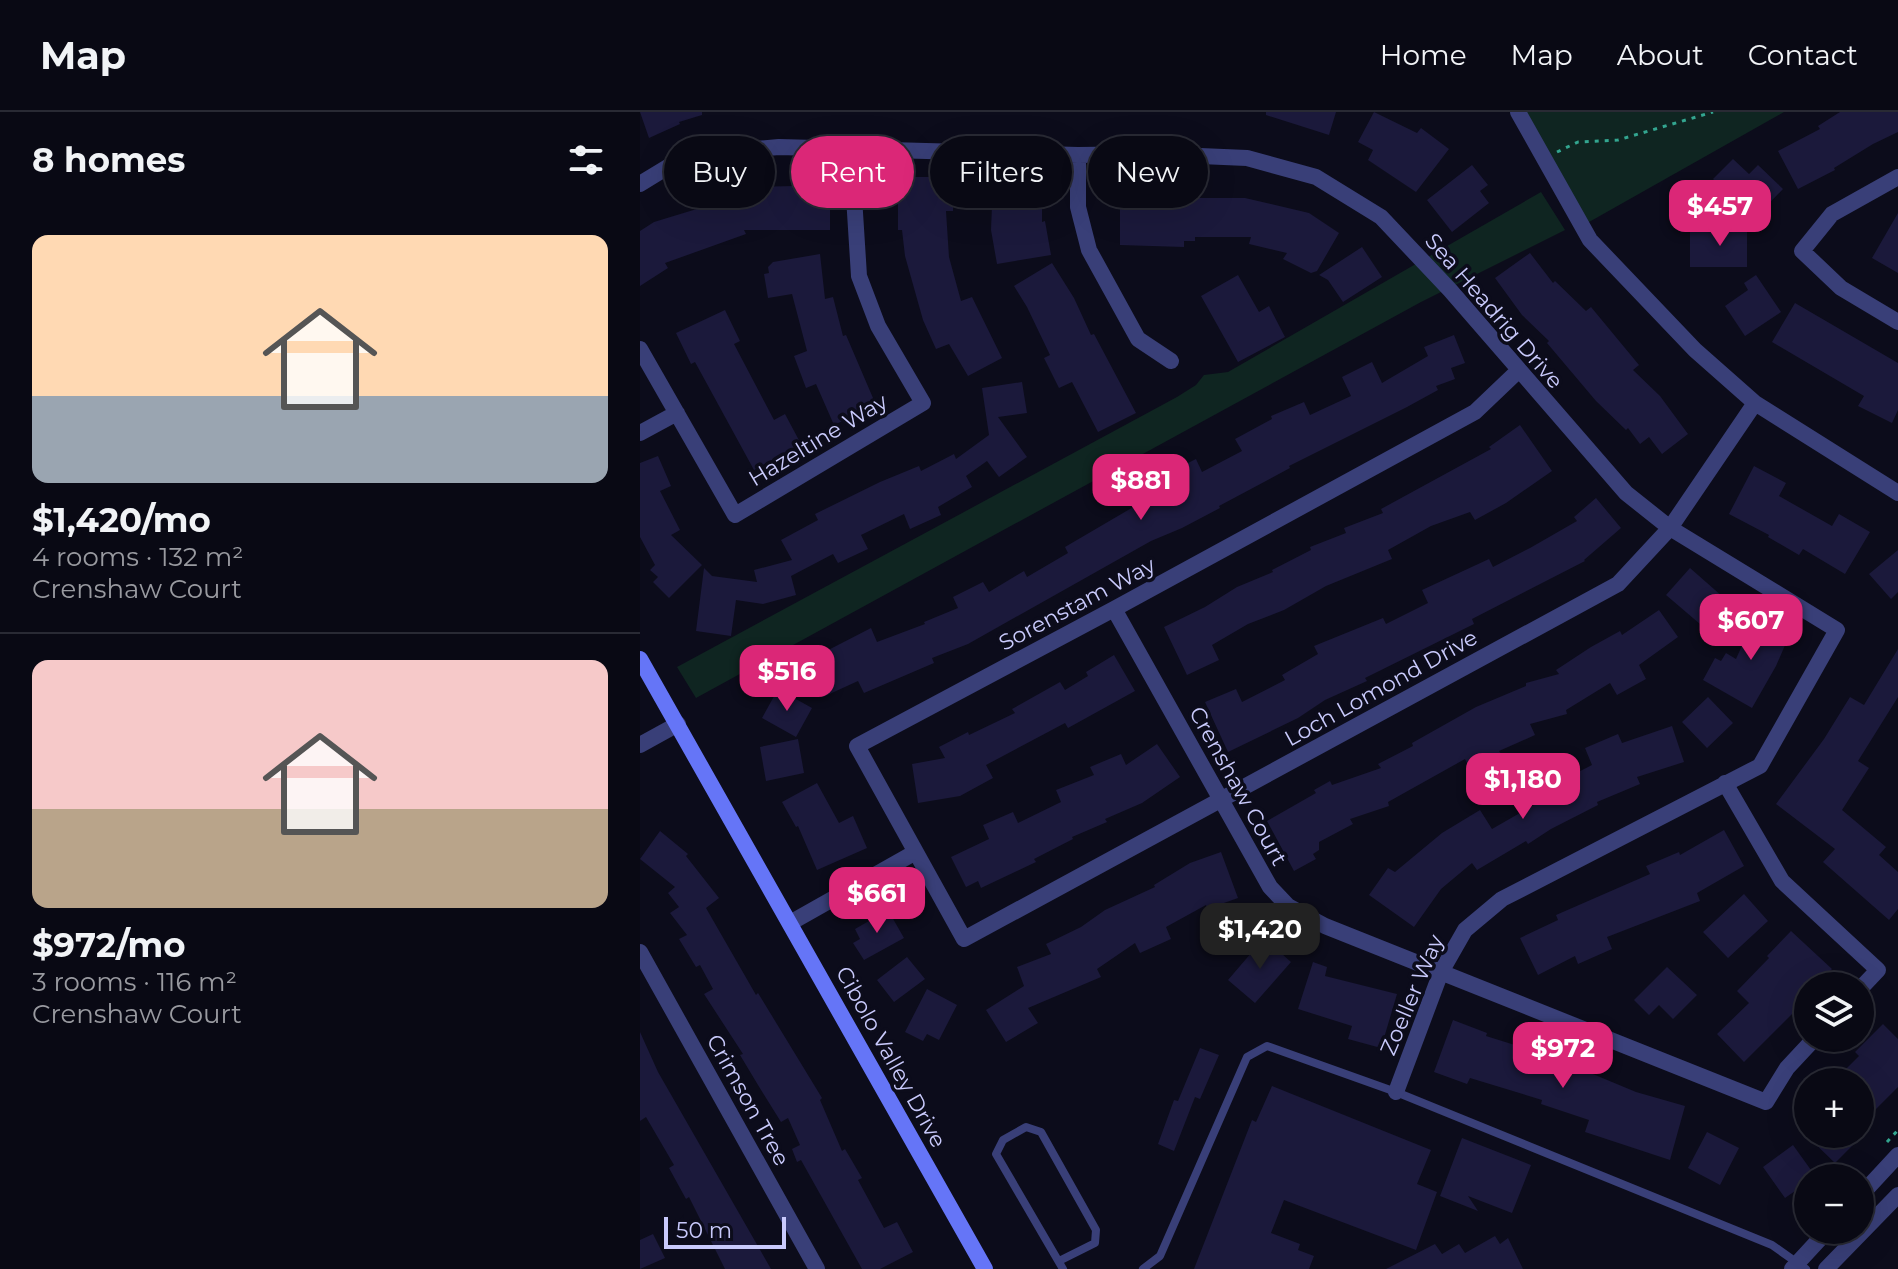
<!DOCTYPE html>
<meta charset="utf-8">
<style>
:root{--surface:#090914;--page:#171722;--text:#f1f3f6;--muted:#999aa0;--line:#292a34;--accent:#db2777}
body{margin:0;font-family:Montserrat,sans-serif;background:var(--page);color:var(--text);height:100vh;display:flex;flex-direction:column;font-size:30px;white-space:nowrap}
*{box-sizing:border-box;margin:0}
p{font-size:26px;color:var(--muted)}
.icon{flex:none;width:44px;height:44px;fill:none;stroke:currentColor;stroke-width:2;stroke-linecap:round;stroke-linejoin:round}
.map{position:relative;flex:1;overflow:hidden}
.side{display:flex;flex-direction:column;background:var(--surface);width:640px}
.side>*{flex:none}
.banner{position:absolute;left:24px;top:24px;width:760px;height:72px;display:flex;gap:16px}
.tools{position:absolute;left:1154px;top:860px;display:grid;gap:16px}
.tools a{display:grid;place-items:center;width:80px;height:80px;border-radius:50%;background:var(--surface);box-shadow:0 8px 32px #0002,0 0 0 2px var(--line);font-size:40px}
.scale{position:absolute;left:24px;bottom:20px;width:122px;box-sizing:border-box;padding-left:8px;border:4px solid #c9cafc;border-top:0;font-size:22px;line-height:28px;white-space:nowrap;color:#c9cafc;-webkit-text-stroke:6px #0c0c1b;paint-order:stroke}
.price{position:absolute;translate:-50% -68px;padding:0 18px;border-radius:16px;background:var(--accent);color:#fff;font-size:26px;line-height:52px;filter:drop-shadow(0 2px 4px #0008)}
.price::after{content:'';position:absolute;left:50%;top:48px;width:24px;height:18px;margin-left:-12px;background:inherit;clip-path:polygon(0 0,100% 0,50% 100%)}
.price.selected{background:#222;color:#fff}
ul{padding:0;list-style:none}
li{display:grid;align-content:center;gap:16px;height:424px;padding:0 32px}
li+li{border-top:2px solid var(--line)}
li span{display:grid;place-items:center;height:248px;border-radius:16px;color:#555}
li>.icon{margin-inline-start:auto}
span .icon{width:144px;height:144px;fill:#fffc;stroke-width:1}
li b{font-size:34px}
h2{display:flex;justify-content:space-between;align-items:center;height:96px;padding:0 32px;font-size:34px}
.chip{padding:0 28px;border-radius:36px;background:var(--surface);box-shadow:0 8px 32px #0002,0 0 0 2px var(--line);font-size:28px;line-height:72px}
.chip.selected{background:var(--accent);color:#fff}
header{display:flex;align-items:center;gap:48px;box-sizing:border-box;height:112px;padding:0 40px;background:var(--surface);border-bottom:2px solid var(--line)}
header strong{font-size:38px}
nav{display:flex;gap:44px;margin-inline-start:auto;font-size:28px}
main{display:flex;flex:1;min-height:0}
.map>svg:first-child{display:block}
</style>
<header>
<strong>Map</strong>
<nav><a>Home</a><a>Map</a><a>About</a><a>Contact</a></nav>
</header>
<main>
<section class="side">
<h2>8 homes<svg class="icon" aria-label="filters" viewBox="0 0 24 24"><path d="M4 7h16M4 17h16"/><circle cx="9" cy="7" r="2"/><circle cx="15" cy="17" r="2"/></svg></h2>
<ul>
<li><span style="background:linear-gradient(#ffd9b3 65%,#9aa5b1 0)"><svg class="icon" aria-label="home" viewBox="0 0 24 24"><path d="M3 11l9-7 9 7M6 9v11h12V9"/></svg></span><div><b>$1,420/mo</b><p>4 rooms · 132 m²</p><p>Crenshaw Court</p></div></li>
<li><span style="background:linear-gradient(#f6c9c9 60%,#b9a48a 0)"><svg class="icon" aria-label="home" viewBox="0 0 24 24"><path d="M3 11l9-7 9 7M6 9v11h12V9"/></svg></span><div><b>$972/mo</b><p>3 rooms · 116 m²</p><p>Crenshaw Court</p></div></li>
</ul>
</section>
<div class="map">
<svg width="1258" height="1157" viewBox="0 0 1258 1157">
<rect width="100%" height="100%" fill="#0c0c1b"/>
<!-- green -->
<path fill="#0f2521" d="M878,0H1144L942,114Z
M901,80L925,118L781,190L56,586L37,555L537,285L556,273L564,263L588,260Z"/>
<!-- building -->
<path fill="#1b193b" d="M0,0H62V3L39,10L40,12L9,26Z
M626,0H696L689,23L626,3Z
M734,0L777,21L781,16L809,37L776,80L728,48L733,38L718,30Z
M1200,0H1258V20L1233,32L1194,56L1195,58L1158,77L1138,39L1180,17L1178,14Z
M1093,47L1109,62L1118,53L1143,77L1114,107L1073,67Z
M832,53L848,73L840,79L849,91L812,120L787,88Z
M258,65H313V99H306L309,145L321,189L332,185L362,246L328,264L309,232L296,237L283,208L265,144L262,118H258Z
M353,67H395V85H402V110L405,109L411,143L357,152L351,118Z
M155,74H190V118H104L106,122L25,151L28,156L0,174V119L14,110L60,96L59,93L117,75Z
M556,78V86H605L669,101L699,121L677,159L671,161L643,147L647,141L609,132L611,125H555V129H544V135L480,133V80Z
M1258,101V161L1232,146Z
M1087,112H1107V155H1050V120H1087Z
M722,135L742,165L703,190L688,168L679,163Z
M890,141L913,171L915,169L946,199L951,195L999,253L993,258L1020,284L1048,322L1022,342L1009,325L1000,332L988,316L986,318L956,289L907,231L909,229L882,203L855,166Z
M180,142L185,187L193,185L203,224L206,223L236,293L194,313L176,272L166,276L154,244L167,239L152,182L128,186L124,162L129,161L128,155L133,150Z
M412,151L434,186L451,223L454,222L496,301L458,320L432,270L419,276L404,246L410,243L387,195L374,174Z
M598,163L619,200L629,194L645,225L598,250L561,184Z
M1116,163L1141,200L1105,224L1085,194L1108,178L1104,171Z
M1155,191L1258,251V298L1252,311L1218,294L1224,284L1132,230Z
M85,198L100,229L94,232L134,308L145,302L161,332L114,358L55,250L51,252L36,221Z
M814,223L825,251L811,256L815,267L796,274L798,278L767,295L649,354L650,356L579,394L580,396L542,416L511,429L328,532L292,546L294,551L224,581L218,569L183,585L167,549L231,516L237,530L285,512L284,510L318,496L313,485L343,470L349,480L384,459L387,465L428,441L425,435L495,394L489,382L525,366L524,363L556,347L562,360L602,339L595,327L632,307L631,304L664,290L670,303L711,284L702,265L732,250L742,271L788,244L784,235Z
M382,270L387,301L358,305L387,345L359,365L347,349L326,364L332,375L298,395L301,403L270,417L264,402L221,423L228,437L198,451L193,442L151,464L156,483L123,492L96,488L91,524L56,519L64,456L72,464L117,470L114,458L152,448L141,428L178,408L175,402L240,370L279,354L281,359L314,342L316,347L349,323L342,276Z
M880,313L912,359L866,391L835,408L830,400L791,414L748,438L752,447L686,474L644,498L608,512L572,533L579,548L547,563L524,515L565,495L597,475L633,460L632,458L671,438L670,435L706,421L704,416L743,401L741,397L851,337L849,335Z
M18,344L31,374L20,379L40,418L31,423L62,453L29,486L13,470L18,465L10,458L15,453L0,425V351Z
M1114,354L1146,371L1139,384L1192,414L1199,402L1230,420L1205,462L1163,437L1159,443L1128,425L1129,423L1089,402Z
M956,386L981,416L944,448L945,449L832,507L834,512L725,566L727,569L685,588L658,606L588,640L565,590L596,577L602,590L645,568L642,563L678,542L674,534L743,506L746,512L788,491L782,478L849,447L853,455L890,436L937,409L934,405Z
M1258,438V480L1251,487L1229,462Z
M1050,456L1083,485L1060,512L1026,483Z
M1019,498L1038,525L999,553L1006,567L977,583L970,571L926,598L927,602L890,612L895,623L859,639L862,643L831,659L825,647L748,690L749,694L710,707L713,712L679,730V738L673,742L676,747L654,759L627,709L676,681L674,678L690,669L692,673L741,656L738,652L773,634L772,631L836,595L886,574V571L919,562L916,558L951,535L980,519L982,523Z
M1116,502L1152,517L1136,554L1112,596L1063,568L1075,546L1081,549L1086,541L1096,547Z
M1258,537V585L1218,649L1229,656L1202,698L1246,735L1239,743L1258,760V797L1249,808L1183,750L1195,737L1136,692L1184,627L1210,585L1224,593Z
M474,543L495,579L428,616L425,611L346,653L353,666L320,684L278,691L272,652L305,646L299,635L328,620L329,623L375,601L372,597L420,570L425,578L448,564L446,560Z
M138,577L172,596L156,625L122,606Z
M1068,585L1093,611L1067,636L1042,610Z
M1032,614L1044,650L997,665L1000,672L957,690L958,693L911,717L888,732L886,729L837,758L832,751L801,777L774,815L729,783L748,756L755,760L802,721L840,698L852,717L913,682L909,675L952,653L945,636L978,622L982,631Z
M158,627L164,661L126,669L120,635Z
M517,632L540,665L502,691L465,707L467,710L432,725L433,727L394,747L396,750L341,776L338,769L326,775L311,745L349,727L343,713L373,700L378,711L421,690L416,678L454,663L450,655L481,642L486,653Z
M177,671L199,711L213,704L227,736L177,758L158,714L156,715L142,690Z
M1084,718L1104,754L1057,781L1060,789L967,825L972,837L938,852L935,844L898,863L880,826L918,808L916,803L1010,762L1006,754L1039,740L1040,743Z
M20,719L48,742L46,744L79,786L66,796L116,883L118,881L182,986L180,988L202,1039L205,1037L222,1066L218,1068L244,1116L257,1110L273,1140L240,1157H222L161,1048L157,1050L152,1037L160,1033L148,1006L141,1010L118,973L100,943L103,942L64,882L73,877L60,853L56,855L39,827L47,823L30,801L39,795L28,781L35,775L0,747Z
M581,740L598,786L567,797L566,793L526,815L531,827L500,841L495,831L457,857L461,865L388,896L398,911L366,930L346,898L384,874L377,855L411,842L406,832L441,815L465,798L515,775L514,773L550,751Z
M1104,782L1128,809L1088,846L1063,820Z
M248,798L264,826L224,848L213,831L220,827L215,817Z
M1151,819L1192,857L1175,874H1168V886L1104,950L1077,922L1109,891L1097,879L1129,846L1127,844Z
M624,826L651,850L615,891L588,868Z
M267,845L285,867L254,890L237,868Z
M673,850L687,855L685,864L757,882L741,936L708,927L712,914L658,897Z
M1027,855L1057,883L1033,907L1019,893L1009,903L994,888Z
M287,877L317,893L299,928L287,922L283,929L265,920Z
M813,908L847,921L846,924L897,940L896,943L948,960L996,980L1045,994L1030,1048L945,1020L949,1008L901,992L902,988L830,966L827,972L794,960Z
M1243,912L1258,927V975L1220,1013V970H1193L1219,944L1215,940Z
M0,920L18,960L131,1157H85L49,1085L46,1087L29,1056L34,1053L6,1005L0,1009Z
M560,936L579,943L560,987L555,985L534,1039L518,1032L534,988L538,989Z
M632,974L791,1038L777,1072L797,1080L776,1138L644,1088L631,1121L660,1132L658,1138L674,1144L669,1157H554L612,1008L616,1010Z
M1067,1020L1099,1036L1080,1073L1048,1056Z
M1165,1022H1206L1215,1031L1195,1051Z
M822,1026L891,1053L872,1101L828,1084L838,1099L800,1084Z
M1153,1033L1176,1065L1168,1066V1070L1145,1086L1123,1055Z
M13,1122L25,1146L0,1157V1128Z
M855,1124L860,1132L868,1126L883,1157H746L795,1132L802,1142L819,1132L825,1141Z"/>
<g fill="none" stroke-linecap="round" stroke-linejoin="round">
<!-- path -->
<path stroke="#33a690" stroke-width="3" stroke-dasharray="4 6" stroke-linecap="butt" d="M917,40L938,30L978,28L1073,0
M1247,1030L1258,1018"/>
<!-- service -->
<path stroke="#393f78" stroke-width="8" d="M419,1149L455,1131L456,1118L401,1020L386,1015L363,1028L356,1042L423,1157
M503,1157L520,1144L607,945L627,934L756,980L1132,1133L1166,1157"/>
<!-- minor -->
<path stroke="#393f78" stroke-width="16" d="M878,0L950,128L1055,238L1115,291L1258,381
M438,43V95L449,138L498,227L531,249
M1258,65L1192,102L1162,139L1201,176L1258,210
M0,72L31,53L81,40L139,35L438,43L513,42L607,46L676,65L741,105L810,178L986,381L1030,416L1197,518L1120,654L862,787L825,818L801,860L756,980
M0,237L95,403L283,291L238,214L219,164L211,37
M878,259L835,300L474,497L217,634L324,827L978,472L1030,416L1115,291
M0,321L37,301
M474,497L630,775L648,794L685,814L1126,990L1147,956L1175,926
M0,633L38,612
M1085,671L1142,769L1238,858L1220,877
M150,811L274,741
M0,840L177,1157
M1220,1084L1258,1043
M1152,1157L1188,1118
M1186,1157L1258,1083"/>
<!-- secondary -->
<path stroke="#6575f7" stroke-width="16" d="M0,547L345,1157"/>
</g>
<g text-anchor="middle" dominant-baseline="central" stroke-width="7" stroke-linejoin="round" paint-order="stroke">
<!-- street labels -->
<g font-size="22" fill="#c9cafc" stroke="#0c0c1b">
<text transform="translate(854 199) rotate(49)">Sea Headrig Drive</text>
<text transform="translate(178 328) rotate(-31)">Hazeltine Way</text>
<text transform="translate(437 492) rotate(-28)">Sorenstam Way</text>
<text transform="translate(741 576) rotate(-29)">Loch Lomond Drive</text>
<text transform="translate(598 674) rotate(61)">Crenshaw Court</text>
<text transform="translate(772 883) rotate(-67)">Zoeller Way</text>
<text transform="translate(251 945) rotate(61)">Cibolo Valley Drive</text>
<text transform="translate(108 988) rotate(61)">Crimson Tree</text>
</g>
</g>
</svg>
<div class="tools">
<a><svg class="icon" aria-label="layers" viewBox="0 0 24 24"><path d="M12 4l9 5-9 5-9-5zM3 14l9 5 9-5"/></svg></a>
<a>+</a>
<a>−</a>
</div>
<div class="scale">50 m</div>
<b class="price" style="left:1080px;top:136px">$457</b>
<b class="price" style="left:501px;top:410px">$881</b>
<b class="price" style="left:1111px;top:550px">$607</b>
<b class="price" style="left:147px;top:601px">$516</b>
<b class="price" style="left:883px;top:709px">$1,180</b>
<b class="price" style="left:237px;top:823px">$661</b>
<b class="price selected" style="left:620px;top:859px">$1,420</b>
<b class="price" style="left:923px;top:978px">$972</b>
<div class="banner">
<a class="chip">Buy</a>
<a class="chip selected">Rent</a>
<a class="chip">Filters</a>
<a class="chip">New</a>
</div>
</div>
</main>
